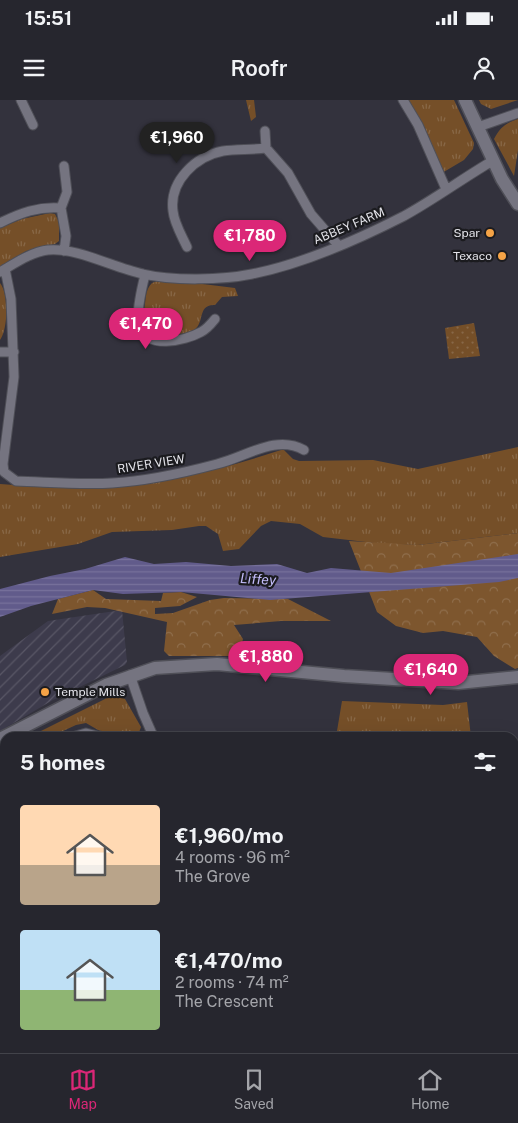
<!DOCTYPE html>
<meta charset="utf-8">
<style>
:root{--surface:#26262e;--page:#32323a;--text:#f1f3f6;--muted:#a4a5aa;--line:#42434a;--accent:#db2777}
body{margin:0;font-family:"Public Sans",sans-serif;background:var(--page);color:var(--text);height:100vh;display:flex;flex-direction:column;font-size:19px;white-space:nowrap}
*{box-sizing:border-box;margin:0}
p{font-size:16px;color:var(--muted)}
.icon{flex:none;width:28px;height:28px;fill:none;stroke:currentColor;stroke-width:2;stroke-linecap:round;stroke-linejoin:round}
.map{position:relative;flex:1;overflow:hidden}
.drawer{position:absolute;left:0px;top:632px;width:519px;height:321px;display:flex;flex-direction:column;background:var(--surface);border-radius:15px 15px 0 0;box-shadow:0 5px 20px #0002,0 0 0 1px var(--line)}
.drawer>*{flex:none}
.price{position:absolute;translate:-50% -42px;padding:0 11px;border-radius:18px;background:var(--accent);color:#fff;font-size:16px;line-height:32px;filter:drop-shadow(0 1px 2px #0008)}
.price::after{content:'';position:absolute;left:50%;top:30px;width:15px;height:11px;margin-left:-8px;background:inherit;clip-path:polygon(0 0,100% 0,50% 100%)}
.price.current{background:#222;color:#fff}
ul{padding:0;list-style:none}
li{display:flex;align-items:center;gap:15px;height:125px;padding:0 20px}
li span{display:grid;place-items:center;flex:none;width:140px;height:100px;border-radius:5px;color:#555}
li>.icon{margin-inline-start:auto}
span .icon{width:60px;height:60px;fill:#fffc;stroke-width:1}
li b{font-size:21px}
h2{display:flex;justify-content:space-between;align-items:center;height:60px;padding:0 20px;font-size:21px}
.status{display:flex;justify-content:space-between;align-items:center;height:35px;padding:0 25px;background:var(--surface);direction:ltr}
.status svg{height:14px;fill:currentColor}
header{display:flex;justify-content:space-between;align-items:center;height:65px;padding:0 20px;background:var(--surface);font-size:22px;font-weight:600}
.tabs{display:flex;justify-content:space-around;align-items:center;height:70px;border-top:1px solid var(--line);background:var(--surface);font-size:14px;color:var(--muted)}
.tabs a{display:grid;justify-items:center;gap:2px}
.tabs .current{color:var(--accent)}
.map>svg:first-child{display:block}
</style>
<div class="status"><b>15:51</b><svg viewBox="0 0 49 12"><path d="M0 12V9h3v3zM5 12V6h3v6zM10 12V3h3v9zM15 12V0h3v12zM26 1h20v11H26zM47 4h2v5h-2z"/></svg></div>
<header><svg class="icon" aria-label="menu" viewBox="0 0 24 24"><path d="M4 6h16M4 12h16M4 18h16"/></svg>Roofr<svg class="icon" aria-label="person" viewBox="0 0 24 24"><circle cx="12" cy="8" r="4"/><path d="M4 21q1-7 8-7t8 7"/></svg></header>
<div class="map">
<svg width="518" height="953" viewBox="0 0 518 953">
<defs>
<pattern id="industrial-furrows" width="10" height="10" patternUnits="userSpaceOnUse" patternTransform="scale(1.25)"><rect width="10" height="10" fill="#3d3b4c"/><path d="M-1 1l2-2M0 10L10 0M9 11l2-2" fill="none" stroke="#595766"/></pattern>
<pattern id="grass-tufts" width="24" height="20" patternUnits="userSpaceOnUse" patternTransform="scale(1.25)"><rect width="24" height="20" fill="#754f28"/><path d="M3 7l-1-3M5 7V3M7 7l1-3M15 17l-1-3M17 17v-4M19 17l1-3" fill="none" stroke="#886847"/></pattern>
<pattern id="forest-crowns" width="20" height="18" patternUnits="userSpaceOnUse" patternTransform="scale(1.25)"><rect width="20" height="18" fill="#7d562e"/><path d="M2 6a3 3 0 1 1 6 0M12 15a3 3 0 1 1 6 0" fill="none" stroke="#8f6e4c"/></pattern>
<pattern id="garden-dots" width="8" height="8" patternUnits="userSpaceOnUse" patternTransform="scale(1.25)"><rect width="8" height="8" fill="#754f28"/><path d="M2 2h.1M6 6h.1" fill="none" stroke="#886847" stroke-width="1.8" stroke-linecap="round"/></pattern>
<pattern id="water-rules" width="6" height="5" patternUnits="userSpaceOnUse" patternTransform="scale(1.25)"><rect width="6" height="5" fill="#615b8b"/><path d="M0 2.5h6" fill="none" stroke="#78729c"/></pattern>
</defs>
<rect width="100%" height="100%" fill="#33323d"/>
<!-- industrial -->
<path fill="url(#industrial-furrows)" d="M122,510L127,562L125,565L53,600L0,631V556L48,521Z"/>
<!-- grass -->
<path fill="url(#grass-tufts)" d="M246,0H254L256,17L251,21Z
M408,0H454L474,43L473,49L464,60L442,73Z
M479,0H518L491,9L481,4Z
M518,19V50L514,76L494,39C500,27 506,23 518,19Z
M50,113L55,114L59,122V141L55,144L26,151L0,167V128L22,119Z
M162,179L235,188L238,196L222,197L215,205C196,204 206,225 192,231C187,234 179,234 173,235C146,237 141,230 145,204C146,196 146,189 152,183Z
M0,183C9,194 8,229 0,240Z
M518,347V433L418,445L383,444L323,437L300,424L271,421L261,426L239,449L223,451L218,434L206,426H199L172,430L112,432L78,444L0,457V384C34,386 68,390 103,388C164,384 223,369 281,350H284L293,359L299,361L373,360L418,369Z
M113,595L125,599L141,627L138,635L125,637L98,630L86,623L76,625L50,637H29Z
M342,601L443,605L467,602L471,637H336Z
M514,797L517,801L515,857L518,858V953H298V949H514Z
M0,849H5V893L0,892Z"/>
<!-- forest -->
<path fill="url(#forest-crowns)" d="M518,433V568L515,569L494,556L477,537L443,531L423,533L396,526L377,512L349,441L418,445Z
M93,490L106,499L161,501L163,493L181,492L197,497L180,506L155,508V514L173,513L210,500L224,498L288,499L331,521H281L234,525L243,539L239,556H169L164,551L167,522L105,508L87,507L52,514L58,499Z"/>
<!-- garden -->
<path fill="url(#garden-dots)" d="M474,223L480,256L449,259L445,228Z"/>
<!-- water -->
<path fill="url(#water-rules)" d="M518,454V478L499,482L270,500L181,492L123,494L93,490L31,506L0,517V489L50,476L85,469L125,457L154,464L186,462L231,466L277,464L307,473L331,468L391,473Z"/>
<g fill="none" stroke-linecap="round" stroke-linejoin="round">
<defs>
<path id="street" d="M21,0L33,25
M403,0L418,25L446,89
M478,27L518,13
M265,31L266,48L288,73L311,114L338,145
M64,66L67,92L61,108L66,136L64,151
M0,123C20,113 39,106 61,108
M187,147C182,136 174,123 173,111C169,81 196,56 223,51C237,49 252,50 266,48
M0,172C14,164 31,152 48,150C76,147 114,168 143,174C172,181 223,180 252,174C303,164 357,140 404,116C435,99 463,78 494,60
M145,175C142,187 136,214 139,225C145,250 185,241 201,232C207,229 211,224 215,219
M0,252H14
M4,372L16,381C48,382 81,385 112,383C148,381 183,373 217,364C246,357 276,334 304,350
M4,372L3,364L14,277L11,199L5,169
M130,575L143,613L154,638
M69,638L86,633L105,638
M0,676L5,673
M0,809L1,841
M0,898H5
M78,949L79,953"/>
<path id="secondary" d="M465,0L502,79L518,104
M0,639L106,585L155,568L217,564L344,576L458,583L518,577"/>
</defs>
<!-- street casing -->
<use href="#street" stroke="#4f4f57" stroke-width="11"/>
<!-- secondary casing -->
<use href="#secondary" stroke="#4f4f57" stroke-width="15"/>
<!-- street -->
<use href="#street" stroke="#757480" stroke-width="9"/>
<!-- secondary -->
<use href="#secondary" stroke="#757480" stroke-width="12"/>
</g>
<!-- markers -->
<g fill="#f5a346" stroke="#1b1b1f" stroke-width="2">
<circle cx="490" cy="133" r="5"/>
<circle cx="502" cy="156" r="5"/>
<circle cx="45" cy="592" r="5"/>
</g>
<g text-anchor="middle" dominant-baseline="central" stroke-width="4.5" stroke-linejoin="round" paint-order="stroke">
<!-- street labels -->
<g font-size="12" fill="#e4e4ea" stroke="#1b1b1f">
<text transform="translate(349 126) rotate(-23)">ABBEY FARM</text>
<text transform="translate(151 364) rotate(-9)">RIVER VIEW</text>
</g>
<!-- poi labels -->
<g font-size="12" fill="#e4e4ea" stroke="#1b1b1f" text-anchor="end">
<text x="480" y="133">Spar</text>
<text x="492" y="156">Texaco</text>
<text x="55" y="592" text-anchor="start">Temple Mills</text>
</g>
<!-- water labels -->
<g font-size="14" font-style="italic" fill="#c2bcf9" stroke="#1b1b1f">
<text transform="translate(258 479) rotate(3)">Liffey</text>
</g>
</g>
</svg>
<b class="price current" style="left:177px;top:64px">€1,960</b>
<b class="price" style="left:250px;top:162px">€1,780</b>
<b class="price" style="left:146px;top:250px">€1,470</b>
<b class="price" style="left:266px;top:583px">€1,880</b>
<b class="price" style="left:431px;top:596px">€1,640</b>
<section class="drawer">
<h2>5 homes<svg class="icon" aria-label="filters" viewBox="0 0 24 24"><path d="M4 7h16M4 17h16"/><circle cx="9" cy="7" r="2"/><circle cx="15" cy="17" r="2"/></svg></h2>
<ul>
<li><span style="background:linear-gradient(#ffd9b3 60%,#b9a48a 0)"><svg class="icon" aria-label="home" viewBox="0 0 24 24"><path d="M3 11l9-7 9 7M6 9v11h12V9"/></svg></span><div><b>€1,960/mo</b><p>4 rooms · 96 m²</p><p>The Grove</p></div></li>
<li><span style="background:linear-gradient(#bfe0f5 60%,#8fb573 0)"><svg class="icon" aria-label="home" viewBox="0 0 24 24"><path d="M3 11l9-7 9 7M6 9v11h12V9"/></svg></span><div><b>€1,470/mo</b><p>2 rooms · 74 m²</p><p>The Crescent</p></div></li>
</ul>
</section>
</div>
<nav class="tabs">
<a class="current"><svg class="icon" aria-label="map" viewBox="0 0 24 24"><path d="M3 6l6-2 6 2 6-2v14l-6 2-6-2-6 2zM9 4v14M15 6v14"/></svg>Map</a>
<a><svg class="icon" aria-label="saved" viewBox="0 0 24 24"><path d="M7 4h10v16l-5-4-5 4z"/></svg>Saved</a>
<a><svg class="icon" aria-label="home" viewBox="0 0 24 24"><path d="M3 11l9-7 9 7M6 9v11h12V9"/></svg>Home</a>
</nav>
